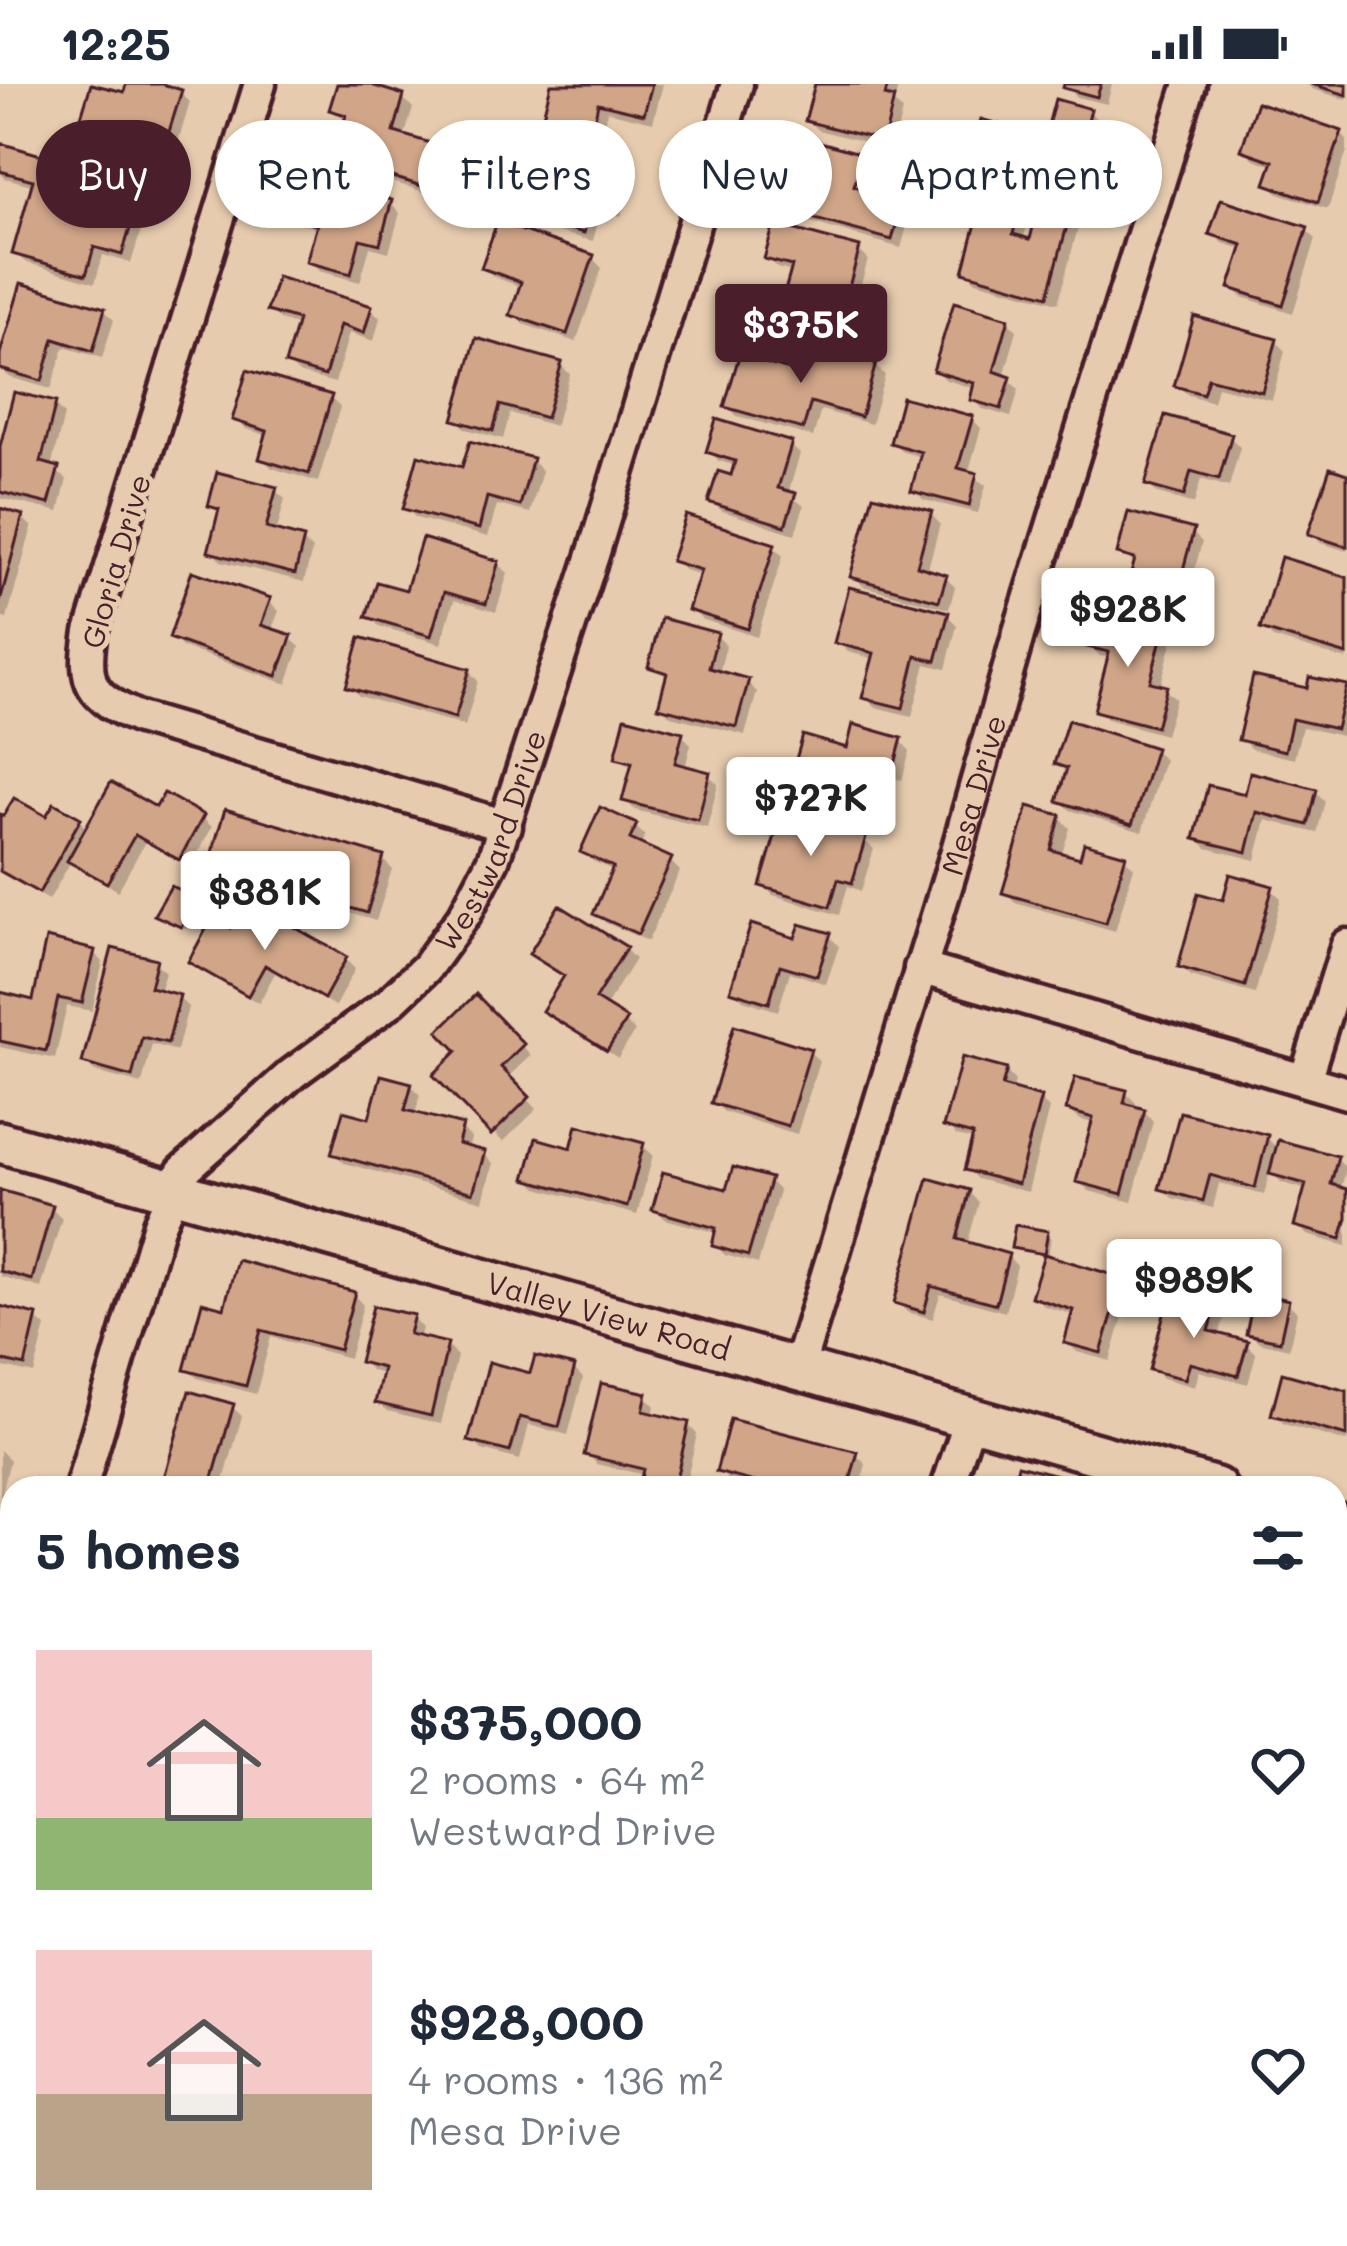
<!DOCTYPE html>
<meta charset="utf-8">
<style>
:root{--surface:#fff;--page:#f6f6f7;--text:#1f2937;--muted:#747a83;--accent:#4a1f2b}
body{margin:0;font-family:Mali,sans-serif;background:var(--page);color:var(--text);height:100vh;display:flex;flex-direction:column;font-size:45px;white-space:nowrap}
*{box-sizing:border-box;margin:0}
p{font-size:39px;color:var(--muted)}
.icon{flex:none;width:66px;height:66px;fill:none;stroke:currentColor;stroke-width:2;stroke-linecap:round;stroke-linejoin:round}
.map{position:relative;flex:1;overflow:hidden}
.panel{position:absolute;left:0px;top:1392px;width:1347px;height:771px;display:flex;flex-direction:column;background:var(--surface);border-radius:36px 36px 0 0;box-shadow:0 3px 9px #0004}
.panel>*{flex:none}
.hud{position:absolute;left:36px;top:36px;width:1275px;height:108px;display:flex;gap:24px}
.price{position:absolute;translate:-50% -102px;padding:0 27px;border-radius:12px;background:#fff;color:#222;font-size:39px;line-height:78px;filter:drop-shadow(0 3px 6px #0008)}
.price::after{content:'';position:absolute;left:50%;top:72px;width:36px;height:27px;margin-left:-18px;background:inherit;clip-path:polygon(0 0,100% 0,50% 100%)}
.price.on{background:var(--accent);color:#fff}
ul{padding:0;list-style:none}
li{display:flex;align-items:center;gap:36px;height:300px;padding:0 36px}
li span{display:grid;place-items:center;flex:none;width:336px;height:240px;border-radius:0px;color:#555}
li>.icon{margin-inline-start:auto}
span .icon{width:144px;height:144px;fill:#fffc;stroke-width:1}
li b{font-size:51px}
h2{display:flex;justify-content:space-between;align-items:center;height:144px;padding:0 36px;font-size:51px}
.pill{padding:0 42px;border-radius:54px;background:var(--surface);box-shadow:0 3px 9px #0004;font-size:42px;line-height:108px}
.pill.on{background:var(--accent);color:#fff}
.status{display:flex;justify-content:space-between;align-items:center;height:84px;padding:0 60px;background:var(--surface);direction:ltr}
.status svg{height:33px;fill:currentColor}
.map>svg:first-child{display:block}
</style>
<div class="status"><b>12:25</b><svg viewBox="0 0 49 12"><path d="M0 12V9h3v3zM5 12V6h3v6zM10 12V3h3v9zM15 12V0h3v12zM26 1h20v11H26zM47 4h2v5h-2z"/></svg></div>
<div class="map">
<svg width="1347" height="2162" viewBox="0 0 1347 2162">
<rect width="100%" height="100%" fill="#e6cbae"/>
<filter id="ink" filterUnits="userSpaceOnUse"><feTurbulence type="fractalNoise" baseFrequency=".00833" numOctaves="2"/><feDisplacementMap in="SourceGraphic" scale="24" xChannelSelector="R" yChannelSelector="G"/><feConvolveMatrix kernelMatrix="1 2 1 2 8 2 1 2 1" color-interpolation-filters="sRGB"/></filter>
<g filter="url(#ink)">
<!-- shadow -->
<path fill="#0003" d="M129,0H151L180,9L190,18L177,62L144,52L130,96L82,81L72,72L125,11Z
M340,0H358L403,14L413,24L404,54L433,63L443,73L431,110L346,84L336,74L348,37L332,25Z
M554,0H663L653,38L607,27L601,56L555,45L545,35Z
M818,0H899L894,19L902,27L893,65L818,46L809,36Z
M1067,0H1112L1107,20L1076,13Z
M1307,0H1347V16L1312,5Z
M1090,28L1099,38L1081,106L985,80L975,70L1047,56Z
M1340,49L1347,56V67L1328,125L1278,109L1269,99L1274,82L1254,75L1244,66Z
M0,68L80,85L90,95L83,120L132,134L142,144L131,179L103,171L95,199L25,178L15,169L35,102L5,94L0,89Z
M861,73L871,83L864,108L901,119L911,128L901,164L806,137L796,128L805,86L795,76Z
M622,84L631,94L621,132L601,127L593,157L516,137L506,127L560,103Z
M390,119L400,129L389,168L370,163L360,198L319,187L310,177L318,147L302,136Z
M1019,126L1029,136L1023,156L1032,158L1069,134L1078,144L1058,219L976,197L966,187Z
M1306,146L1316,155L1293,229L1242,213L1232,203L1245,166L1223,159L1213,149Z
M858,166L868,175L845,258L790,244L781,234L793,188L777,184L768,174Z
M592,174L602,184L576,258L523,240L513,230L522,203L494,193L484,183Z
M371,224L380,234L374,257L349,249L335,299L298,289L288,279L299,242L280,236L270,226Z
M104,226L114,236L102,274L64,263L51,305L9,293L0,284V280Z
M1007,236L1017,246L1004,293L1019,305L1011,333L983,325L973,315L976,305L946,296L937,287Z
M1276,257L1285,267L1272,316L1217,302L1213,318L1188,311L1178,301Z
M560,281L570,290L555,342L510,329L503,355L466,345L456,335Z
M875,282L885,291L871,340L821,326L813,353L737,332L728,322L799,292Z
M330,314L340,323L318,398L272,384L262,374L269,352L246,345L236,336Z
M54,321L64,331L51,384L67,395L59,428L0,414V365Z
M971,334L981,344L968,390L986,401L978,429L924,416L914,406L923,373L903,368L893,358Z
M1230,353L1240,363L1229,403L1201,395L1194,420L1158,410L1148,400Z
M790,361L800,370L788,410L804,422L795,450L722,427L712,417L734,394L737,382L719,377L709,367Z
M532,377L542,387L530,429L497,421L488,453L416,434L406,424Z
M1347,393V467L1321,459L1311,449Z
M275,406L285,415L276,450L302,456L312,466L304,498L221,477L211,467L220,430L211,421Z
M0,428L22,433L32,443L7,535L0,533Z
M931,430L940,440L927,488L945,493L955,503L949,525L863,502L854,492Z
M1192,448L1202,458L1193,492L1210,504L1199,548L1136,531L1126,522L1137,481L1120,469Z
M773,462L783,472L757,553L701,535L691,525L702,491L684,486L675,476Z
M498,480L508,489L496,528L454,516L441,560L379,542L369,532L409,510Z
M1347,496V576L1273,554L1263,544Z
M269,517L279,527L271,547L290,554L300,563L287,600L182,563L172,553Z
M947,531L957,541L946,585L926,580L912,632L875,623L865,613L875,575L848,568L838,558Z
M1162,549L1172,559L1160,603L1176,614L1165,651L1107,635L1097,626L1111,574L1100,572L1090,562Z
M717,552L726,561L719,590L747,598L757,608L745,651L671,632L661,622L669,594L651,582Z
M469,587L478,597L465,642L359,612L350,602Z
M1345,604L1346,653L1302,643L1294,675L1251,665L1242,655L1309,608Z
M681,650L691,660L685,684L708,690L718,700L707,744L635,726L625,716L633,684L618,673Z
M901,657L910,667L902,696L882,691L872,725L803,705L793,695L849,667Z
M1155,666L1164,676L1142,748L1070,726L1060,716L1068,690L1058,679Z
M1316,708L1325,717L1317,749L1266,736L1256,776L1207,764L1197,754L1247,713Z
M157,727L202,734L212,743L190,783L145,758L118,807L71,777L49,816L0,789V734L79,736L88,746Z
M1060,734L1070,744L1061,772L1082,778L1124,774L1134,783L1115,847L1015,818L1006,808Z
M635,742L645,752L640,763L670,777L680,787L648,857L606,839L596,829L615,787L593,777L583,767Z
M864,756L874,765L861,807L848,802L839,831L773,811L763,801Z
M383,775L392,785L376,837L221,791L212,781Z
M1271,805L1281,814L1255,910L1191,892L1181,882L1225,820Z
M195,817L199,821L186,845L161,834Z
M232,849L345,875L355,885L335,922L275,889L259,919L201,887L192,877Z
M829,852L839,862L826,900L790,888L778,927L743,916L733,906L798,858Z
M625,865L635,875L605,924L635,947L618,974L546,927L566,894L533,870Z
M93,868L103,878L92,927L67,922L55,975L0,963V911L35,919Z
M155,878L165,888L159,908L178,913L188,923L177,967L152,960L142,1000L95,988L85,979Z
M476,915L531,971L508,994L537,1025L503,1058L437,991L461,967Z
M810,968L819,977L797,1050L724,1028L714,1018Z
M1006,987L1015,997L1012,1008L1040,1015L1049,1025L1028,1108L977,1095L967,1085L975,1056L956,1052L947,1042Z
M411,1001L420,1011L415,1031L461,1044L471,1054L468,1066L483,1070L493,1079L483,1117L344,1079L335,1069Z
M1126,1009L1136,1019L1134,1025L1144,1027L1153,1037L1132,1118L1089,1107L1079,1097L1095,1040L1079,1035L1069,1026Z
M1267,1054L1279,1066L1337,1075L1346,1084L1341,1106L1347,1108V1162L1307,1151L1298,1141L1308,1106L1282,1099L1270,1087L1264,1111L1219,1099L1213,1124L1172,1114L1163,1104Z
M643,1062L653,1071L637,1131L538,1104L528,1094L574,1067Z
M769,1097L779,1107L758,1180L725,1171L715,1161L718,1149L665,1135L656,1125Z
M0,1109L52,1124L62,1134L41,1204L0,1192Z
M969,1109L979,1118L967,1161L1008,1172L1017,1182L1005,1228L940,1210L933,1235L907,1228L897,1218Z
M1047,1150L1051,1154L1047,1175L1121,1197L1131,1206L1110,1277L1077,1268L1067,1258L1075,1231L1044,1222L1035,1212L1046,1173L1014,1163Z
M354,1211L363,1221L349,1274L271,1253L256,1310L197,1294L188,1285L226,1228Z
M1288,1219L1297,1228L1289,1265L1259,1258L1249,1249Z
M0,1225L36,1234L46,1243L34,1290L4,1283L0,1299Z
M1214,1225L1224,1234L1219,1252L1246,1260L1256,1270L1248,1300L1199,1287L1195,1303L1162,1294L1152,1285Z
M412,1234L422,1244L419,1256L447,1262L457,1272L441,1340L388,1327L378,1318L384,1290L372,1287L362,1278Z
M573,1284L583,1294L568,1351L529,1341L520,1376L482,1366L472,1356L532,1292Z
M1347,1310V1358L1284,1340L1274,1330Z
M645,1312L655,1322L653,1333L688,1341L697,1350L685,1404H642L645,1391L597,1380L587,1370Z
M232,1323L242,1332L222,1404H164Z
M0,1366L10,1376L1,1413L0,1412Z
M856,1371L866,1380L860,1404H757L729,1397L720,1387Z
M0,2129L12,2132V2151H35L33,2162H0Z
M394,2151H504L498,2162H388Z"/>
<!-- building -->
<path fill="#d0a588" stroke="#4a1f2b" stroke-width="3" d="M91,0L124,8L126,0H162L182,6L167,54L134,44L121,88L69,72Z
M337,0H368L404,11L394,48L434,60L422,102L333,75L346,31L329,26Z
M551,0H652L644,30L598,19L592,48L542,36Z
M815,0H888L885,12L894,14L884,57L805,37Z
M1064,0H1101L1097,13L1063,4Z
M1311,0H1347V11Z
M1055,15L1091,25L1072,98L972,71L981,35L1045,53Z
M1257,18L1342,47L1318,118L1265,100L1273,77L1241,66Z
M799,52L863,70L854,102L903,116L892,156L793,129L806,81L792,77Z
M0,59L82,83L73,114L134,131L122,171L94,163L86,191L12,170L33,96L0,87Z
M566,66L623,81L611,124L592,119L584,149L503,128L514,87L558,99Z
M311,94L392,116L380,160L360,155L351,190L306,178L317,141L299,137Z
M983,113L1020,123L1013,150L1030,155L1038,123L1070,131L1048,212L963,188Z
M1221,115L1308,143L1283,221L1229,204L1243,161L1209,150Z
M497,138L594,171L567,250L510,231L521,198L481,184Z
M774,140L860,163L836,250L777,235L792,182L764,175Z
M277,193L372,222L364,249L340,241L325,292L285,280L298,236L267,227Z
M21,199L105,224L93,267L54,255L42,297L0,285V270Z
M954,218L1009,234L994,287L1011,293L1001,325L970,316L974,299L933,287Z
M1194,232L1277,255L1262,308L1208,294L1203,310L1174,302Z
M476,254L562,278L546,334L500,321L493,347L453,336Z
M806,259L876,279L861,333L811,318L803,345L724,323L739,272L797,288Z
M247,286L332,311L309,390L259,375L267,347L232,336Z
M14,308L56,318L41,378L59,383L49,420L0,408V362Z
M902,313L973,332L958,384L977,389L969,422L911,407L921,368L890,359Z
M1165,331L1232,350L1219,395L1191,387L1184,412L1145,401Z
M716,335L792,358L778,404L796,409L785,442L708,418L718,387L731,391L735,377L706,368Z
M470,357L533,374L520,422L487,413L479,445L403,425L418,371L462,383Z
M1330,384L1347,390V463L1308,450Z
M217,388L277,403L266,444L304,454L295,490L208,468L219,425L208,422Z
M873,411L932,427L917,482L947,491L939,517L850,493Z
M0,424L23,431L0,518Z
M1128,428L1194,445L1183,486L1202,492L1189,540L1122,522L1135,475L1117,470Z
M686,431L775,460L748,545L688,526L701,486L671,477Z
M422,454L499,477L486,520L444,508L431,552L366,533L377,498L406,506Z
M1281,473L1347,493V571L1260,545Z
M192,487L271,514L261,541L292,551L277,592L169,554Z
M849,503L949,528L936,577L916,572L903,624L862,614L874,569L834,559Z
M1096,529L1163,547L1150,598L1167,602L1156,643L1094,627L1109,568L1087,563Z
M661,534L718,549L709,584L749,595L736,643L658,623L667,589L648,583Z
M360,553L470,585L455,634L346,603Z
M1253,592L1307,604L1309,593L1347,601L1336,645L1292,635L1285,667L1238,656Z
M625,633L683,648L675,679L710,688L698,736L622,717L632,678L615,674Z
M1068,636L1156,664L1132,741L1057,717L1067,684L1054,680Z
M853,640L902,654L893,688L873,683L863,717L790,696L803,651L847,664Z
M1250,688L1317,705L1308,741L1257,728L1247,768L1194,755L1208,701L1245,710Z
M111,698L156,723L164,709L204,731L179,776L135,751L107,799L67,777Z
M14,714L46,732L54,719L81,734L39,809L0,787V730L3,732Z
M1028,722L1061,731L1051,766L1080,774L1084,759L1126,771L1106,839L1002,809Z
M600,723L637,740L630,755L672,774L638,850L593,830L613,783L580,768Z
M225,725L384,772L367,829L208,782Z
M782,728L866,753L852,799L838,795L830,823L760,802Z
M1230,790L1273,802L1245,902L1178,883L1198,809L1223,816Z
M171,802L197,814L181,843L154,831Z
M247,816L347,873L324,915L265,881L248,912L188,878L212,834L231,844Z
M559,821L627,863L595,915L627,935L607,967L542,927L564,892L529,870Z
M751,840L795,854L800,840L831,849L817,892L780,881L769,919L730,907Z
M46,854L95,866L82,919L58,914L46,967L0,957V908L33,916Z
M112,864L157,875L150,903L180,911L168,959L142,953L132,993L82,979Z
M476,910L524,960L501,983L530,1013L491,1051L433,991L457,967L438,947Z
M734,941L811,965L788,1042L711,1019Z
M962,973L1007,985L1002,1002L1041,1013L1018,1100L964,1086L973,1051L943,1043Z
M381,991L412,999L405,1026L463,1041L458,1060L485,1067L473,1109L331,1070L343,1027L369,1034Z
M1075,993L1127,1006L1124,1019L1145,1025L1122,1110L1076,1098L1093,1034L1066,1026Z
M1180,1028L1268,1051L1255,1104L1210,1091L1203,1117L1159,1105Z
M577,1041L644,1059L627,1123L525,1095L536,1054L571,1064Z
M1278,1056L1338,1072L1331,1100L1347,1105V1134L1341,1155L1294,1142L1306,1100L1269,1090Z
M733,1083L771,1094L748,1172L712,1162L716,1144L652,1126L663,1088L726,1105Z
M928,1094L970,1106L957,1155L1009,1170L996,1220L931,1202L924,1228L894,1219Z
M0,1106L53,1121L32,1196L0,1187Z
M1015,1141L1048,1147L1044,1170L1011,1164Z
M1044,1170L1123,1194L1101,1269L1064,1259L1073,1226L1031,1213Z
M237,1176L355,1208L339,1266L261,1246L246,1302L184,1286L202,1218L224,1224Z
M1255,1208L1289,1216L1280,1257L1246,1250Z
M1169,1210L1216,1222L1209,1247L1248,1257L1238,1292L1190,1279L1185,1295L1149,1286Z
M0,1222L37,1231L25,1282L0,1276Z
M373,1222L414,1231L409,1250L448,1259L431,1332L375,1319L383,1284L359,1278Z
M535,1272L575,1282L559,1343L520,1333L510,1368L468,1357L489,1278L530,1289Z
M1282,1289L1347,1307V1352L1271,1331Z
M601,1299L647,1309L643,1327L689,1338L674,1404H639L643,1385L584,1371Z
M189,1307L234,1320L210,1404H161Z
M730,1335L858,1368L848,1404H778L716,1388Z
M1018,1381L1073,1395L1071,1404H1012Z
M12,1790V1830L1,1827Z
M0,1860L12,1866V1954L0,1947V1931L6,1920L0,1917Z
M0,2126L12,2129V2151H24L22,2162H0Z
M41,2151H68L80,2155L78,2162H37Z
M391,2151H490L484,2162H448L439,2157L436,2162H385Z
M513,2151H519L545,2162H509Z"/>
<g fill="none" stroke-linecap="round" stroke-linejoin="round">
<defs>
<g id="minor">
<path d="M260,0L91,548C82,600 91,613 139,634L506,742"/>
<path d="M920,884L1347,1009"/>
<path d="M1305,996L1347,861"/>
<path id="s1" d="M799,1282L957,767L1019,548L1190,0"/>
<path id="s2" d="M81,1404L159,1140L182,1088L292,990L389,919L426,884L465,830L493,776L593,471L737,0"/>
<path d="M947,1404L971,1333"/>
<path d="M1335,1647L1347,1650"/>
<path d="M0,1679L12,1637"/>
<path d="M0,2060L12,2066"/>
<path d="M174,2151L195,2162"/>
<path d="M1041,2162L1044,2151"/>
</g>
<g id="tertiary">
<path id="s3" d="M0,1058L1216,1404"/>
<path d="M1335,1439L1347,1442"/>
</g>
</defs>
<!-- minor casing -->
<use href="#minor" stroke="#4a1f2b" stroke-width="39"/>
<!-- tertiary casing -->
<use href="#tertiary" stroke="#4a1f2b" stroke-width="48"/>
<!-- minor -->
<use href="#minor" stroke="#e6cbae" stroke-width="30"/>
<!-- tertiary -->
<use href="#tertiary" stroke="#e6cbae" stroke-width="39"/>
</g>
</g>
<g text-anchor="middle" dominant-baseline="central" stroke-width="10" stroke-linejoin="round" paint-order="stroke">
<!-- street labels -->
<g font-size="30" fill="#4a1f2b" stroke="#e6cbae">
<text transform="translate(115 477) rotate(-74)">Gloria Drive</text>
<text stroke="none"><textPath href="#s1" startOffset="597">Mesa Drive</textPath></text>
<text stroke="none"><textPath href="#s2" startOffset="795">Westward Drive</textPath></text>
<text stroke="none"><textPath href="#s3" startOffset="633">Valley View Road</textPath></text>
</g>
</g>
</svg>
<b class="price on" style="left:801px;top:302px">$375K</b>
<b class="price" style="left:1128px;top:586px">$928K</b>
<b class="price" style="left:811px;top:775px">$727K</b>
<b class="price" style="left:265px;top:869px">$381K</b>
<b class="price" style="left:1194px;top:1257px">$989K</b>
<div class="hud">
<a class="pill on">Buy</a>
<a class="pill">Rent</a>
<a class="pill">Filters</a>
<a class="pill">New</a>
<a class="pill">Apartment</a>
</div>
<section class="panel">
<h2>5 homes<svg class="icon" aria-label="filters" viewBox="0 0 24 24"><path d="M4 7h16M4 17h16"/><circle cx="9" cy="7" r="2"/><circle cx="15" cy="17" r="2"/></svg></h2>
<ul>
<li><span style="background:linear-gradient(#f6c9c9 70%,#8fb573 0)"><svg class="icon" aria-label="home" viewBox="0 0 24 24"><path d="M3 11l9-7 9 7M6 9v11h12V9"/></svg></span><div><b>$375,000</b><p>2 rooms · 64 m²</p><p>Westward Drive</p></div><svg class="icon" aria-label="heart" viewBox="0 0 24 24"><path d="M12 20l-8-8c-3-5 5-10 8-4 3-6 11-1 8 4z"/></svg></li>
<li><span style="background:linear-gradient(#f6c9c9 60%,#b9a48a 0)"><svg class="icon" aria-label="home" viewBox="0 0 24 24"><path d="M3 11l9-7 9 7M6 9v11h12V9"/></svg></span><div><b>$928,000</b><p>4 rooms · 136 m²</p><p>Mesa Drive</p></div><svg class="icon" aria-label="heart" viewBox="0 0 24 24"><path d="M12 20l-8-8c-3-5 5-10 8-4 3-6 11-1 8 4z"/></svg></li>
</ul>
</section>
</div>
